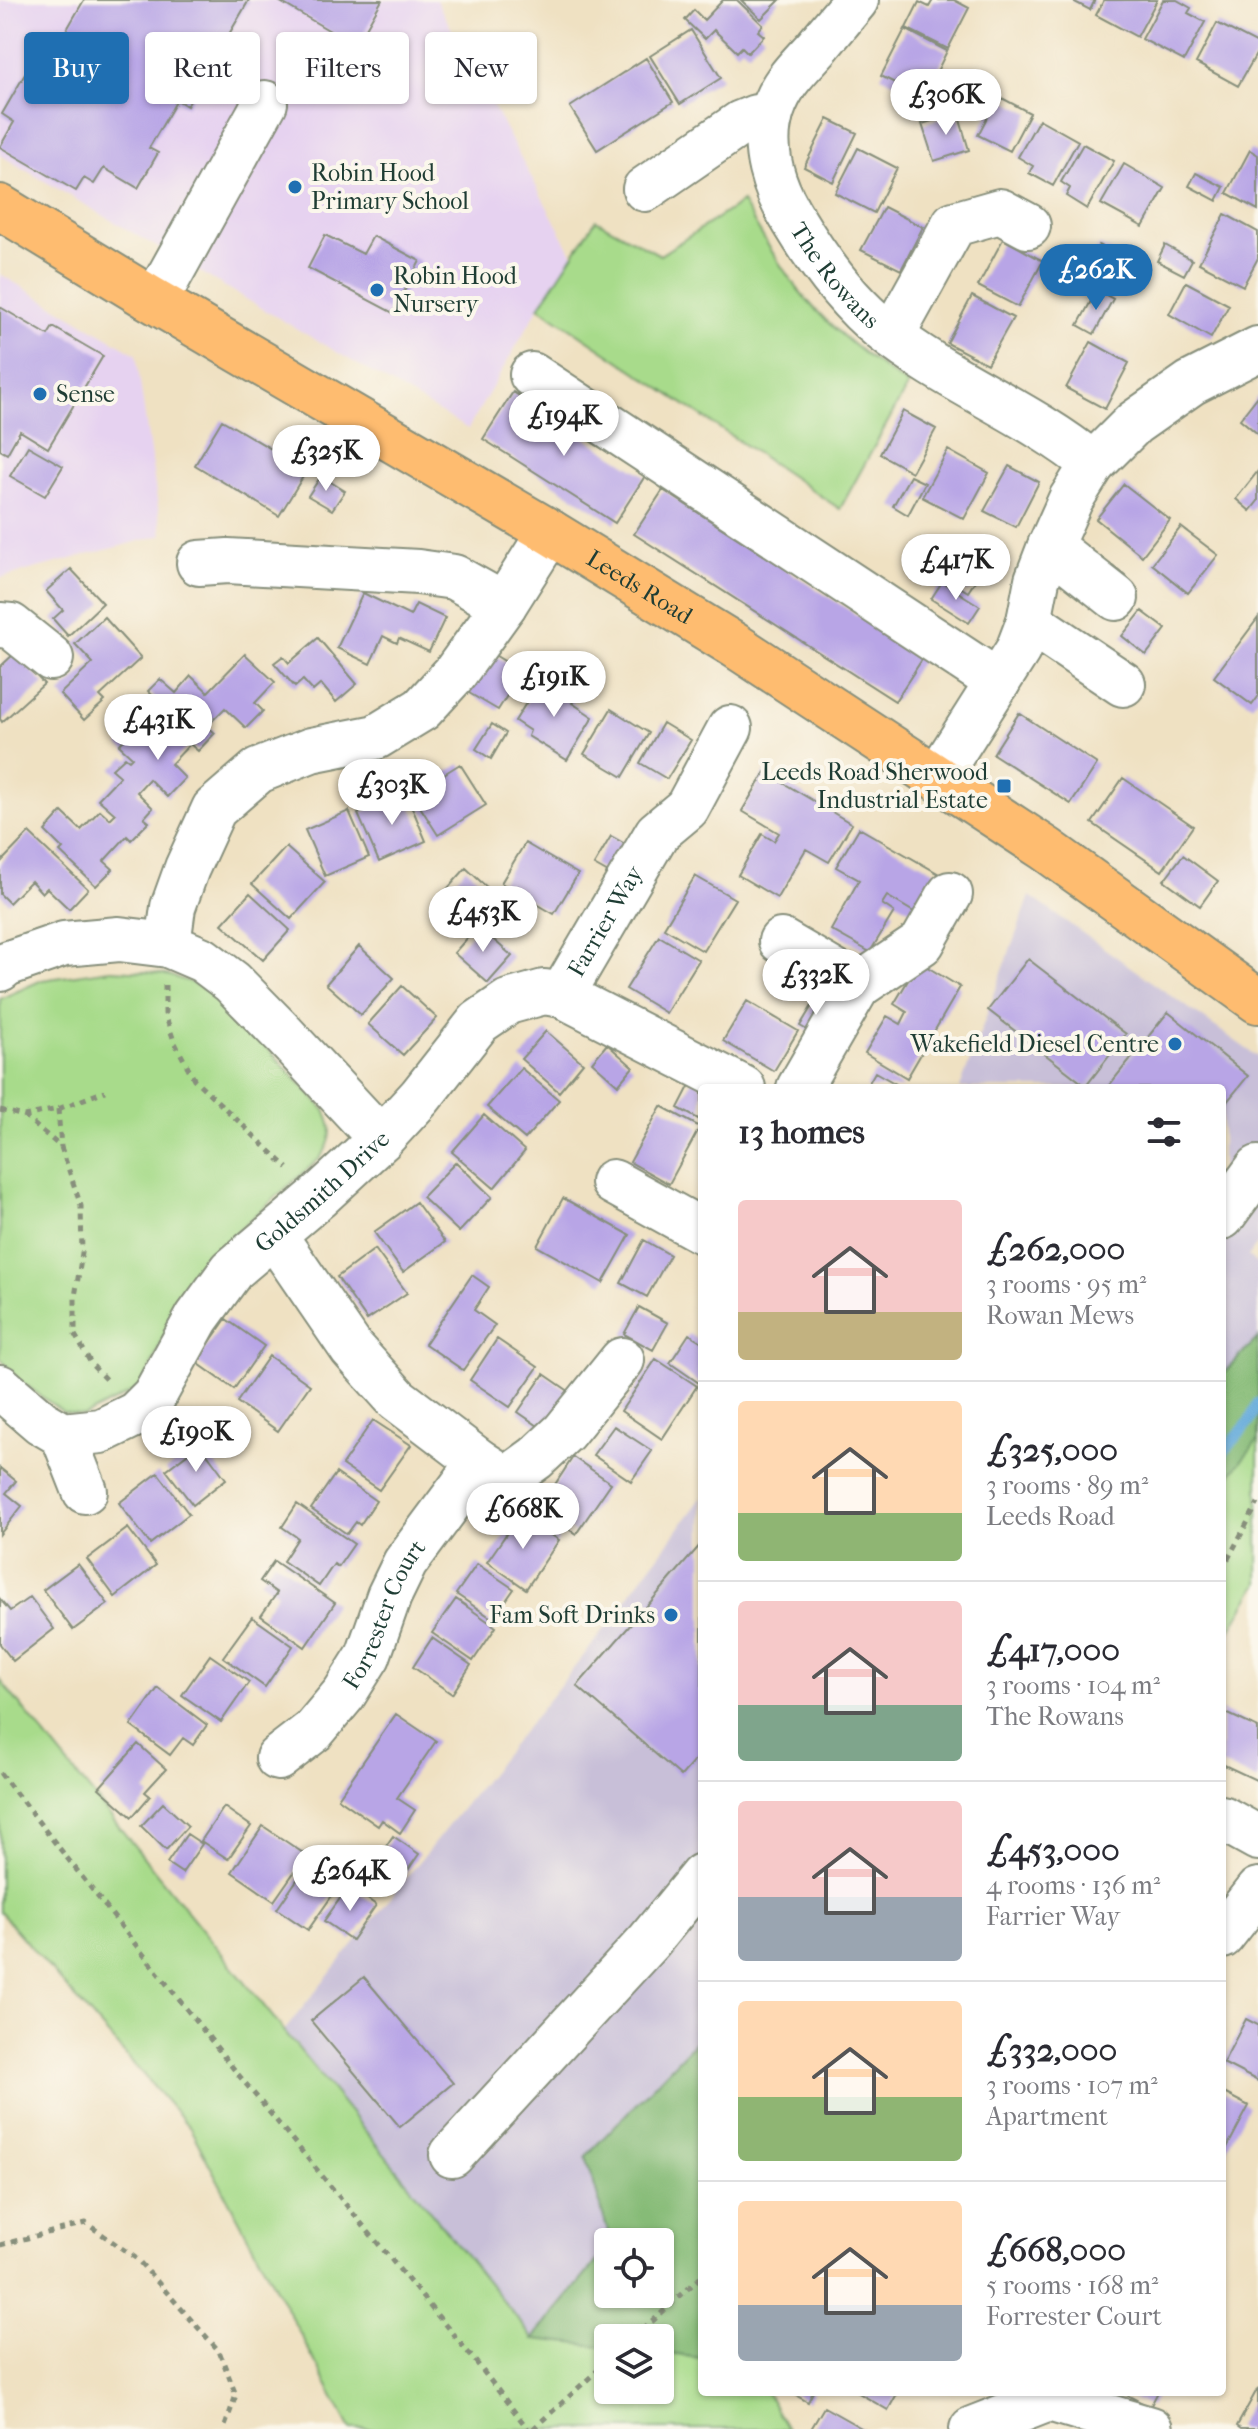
<!DOCTYPE html>
<meta charset="utf-8">
<style>
:root{--surface:#fff;--page:#f2f2f3;--text:#2b2b33;--muted:#7c7c81;--line:#e1e1e2;--accent:#1f6fb2}
body{margin:0;font-family:"IM FELL French Canon",serif;background:var(--page);color:var(--text);height:100vh;display:flex;flex-direction:column;font-size:30px;white-space:nowrap}
*{box-sizing:border-box;margin:0}
p{font-size:26px;color:var(--muted)}
.icon{flex:none;width:44px;height:44px;fill:none;stroke:currentColor;stroke-width:2;stroke-linecap:round;stroke-linejoin:round}
.map{position:relative;flex:1;overflow:hidden}
.panel{position:absolute;left:698px;top:1084px;width:528px;height:1312px;display:flex;flex-direction:column;background:var(--surface);border-radius:8px;box-shadow:0 2px 6px #0004}
.panel>*{flex:none}
.guide{position:absolute;left:24px;top:32px;width:554px;height:72px;display:flex;gap:16px}
.buttons{position:absolute;left:594px;top:2228px;display:grid;gap:16px}
.buttons a{display:grid;place-items:center;width:80px;height:80px;border-radius:8px;background:var(--surface);box-shadow:0 2px 6px #0004;font-size:40px}
.price{position:absolute;translate:-50% -68px;padding:0 18px;border-radius:28px;background:#fff;color:#222;font-size:26px;line-height:52px;filter:drop-shadow(0 2px 4px #0008)}
.price::after{content:'';position:absolute;left:50%;top:48px;width:24px;height:18px;margin-left:-12px;background:inherit;clip-path:polygon(0 0,100% 0,50% 100%)}
.price.active{background:var(--accent);color:#fff}
ul{padding:0;list-style:none}
li{display:flex;align-items:center;gap:24px;height:200px;padding:0 40px}
li+li{border-top:2px solid var(--line)}
li span{display:grid;place-items:center;flex:none;width:224px;height:160px;border-radius:8px;color:#555}
li>.icon{margin-inline-start:auto}
span .icon{width:96px;height:96px;fill:#fffc;stroke-width:1}
li b{font-size:34px}
h2{display:flex;justify-content:space-between;align-items:center;height:96px;padding:0 40px;font-size:34px}
.tag{padding:0 28px;border-radius:8px;background:var(--surface);box-shadow:0 2px 6px #0004;font-size:28px;line-height:72px}
.tag.active{background:var(--accent);color:#fff}
.map>svg:first-child{display:block}
</style>
<div class="map">
<svg width="1258" height="2429" viewBox="0 0 1258 2429">
<rect width="100%" height="100%" fill="#fbf7ec"/>
<filter id="ink" filterUnits="userSpaceOnUse"><feTurbulence type="fractalNoise" baseFrequency=".0125" numOctaves="2"/><feDisplacementMap in="SourceGraphic" scale="16" xChannelSelector="R" yChannelSelector="G"/><feConvolveMatrix kernelMatrix="1 2 1 2 8 2 1 2 1" color-interpolation-filters="sRGB"/></filter>
<filter id="wash" filterUnits="userSpaceOnUse"><feTurbulence type="fractalNoise" baseFrequency=".006" numOctaves="4" result="noise"/><feDisplacementMap in="SourceGraphic" scale="32" xChannelSelector="R" yChannelSelector="G"/><feGaussianBlur stdDeviation="1.8" result="paint"/><feColorMatrix in="noise" values="0 0 0 0 0 0 0 0 0 0 0 0 0 0 0 0 0 1.4 0 .05"/><feComposite in="paint" operator="in"/></filter>
<g filter="url(#wash)">
<rect width="100%" height="100%" fill="#efe1c2"/>
<!-- built -->
<path fill="#e6d2f0" d="M0,0H436L573,255L539,307L468,429L0,155Z
M0,274L136,354L162,535L0,578Z"/>
<!-- industrial -->
<path fill="#c8bfd8" d="M1030,896L1258,1057V1243L1248,1256L1258,1265V1338L1222,1375V1088H960Z
M702,1497V2035L586,2156L611,2242H608V2248L533,2339L285,2030L593,1644Z"/>
<!-- green -->
<path fill="#a8db8b" stroke="#648c60" stroke-width="2" fill-rule="evenodd" d="M742,202C764,238 786,279 816,310C843,339 875,363 908,385L840,509L539,307L596,220L660,255Z
M110,970C157,972 187,973 226,1004L325,1110C334,1128 333,1143 319,1159L192,1271L149,1371L139,1389L84,1416L63,1412L19,1380L0,1358V999L42,980Z
M1258,1338V1583L1222,1644V1375Z
M0,1680L533,2338L608,2248V2294H660V2242H611L586,2156L702,2035V2392H766L787,2429H351L190,2128L0,1912ZM608,2338H660V2390H608Z"/>
<!-- forest -->
<path fill="#86bb77" stroke="#527c56" stroke-width="2" d="M1258,1338V1440L1222,1485V1375Z
M702,2035V2358L660,2353V2338H608V2347L533,2339L608,2248V2294H660V2242H611L586,2156Z"/>
<g fill="none" stroke-linecap="round" stroke-linejoin="round">
<!-- stream -->
<path stroke="#64aada" stroke-width="11" d="M1222,1454L1249,1422L1258,1403"/>
</g>
<g id="blocks">
<!-- building -->
<path fill="#b8a5e6" d="M84,0H249L187,106L177,100L149,148L158,153L138,188L104,168L94,184L84,178L76,191L0,147L14,122L2,114L25,74L37,81Z
M277,0H382L356,46Z
M723,0H737L763,25L758,31L764,36L748,53L742,47L737,52L714,30L705,39L685,20L694,10L704,20Z
M741,0H780L761,19Z
M933,0H954L969,8L948,49L906,28L919,2L929,7Z
M1071,0H1095L1090,10Z
M1104,0H1157L1137,37L1096,15Z
M1163,0H1177L1191,8L1188,13L1205,22L1184,61L1142,39Z
M1217,23L1258,44V51L1238,86L1196,63Z
M905,29L947,51L924,98L881,76Z
M691,30L721,78L680,104L650,56Z
M646,58L673,102L597,150L570,107Z
M998,96L1030,113L1010,151L978,135Z
M958,113L969,150L934,161L922,124Z
M828,119L857,133L833,182L804,167Z
M1039,119L1078,141L1053,186L1029,173L1033,166L1018,157Z
M1083,144L1114,161L1087,209L1066,196L1070,188L1061,182Z
M858,148L897,168L874,213L835,193Z
M1250,150L1258,155V210L1227,193Z
M1124,164L1165,188L1143,227L1101,204Z
M1196,173L1224,187L1217,201L1189,186Z
M884,207L923,227L901,270L861,250Z
M1225,214L1258,232V258L1243,286L1199,263Z
M325,235L363,254L373,236L420,261L393,313L308,268Z
M1003,239L1043,261L1018,307L978,286Z
M1099,245L1128,260L1111,290L1083,275Z
M1165,245L1192,260L1184,275L1157,261Z
M1186,282L1229,305L1211,338L1169,314Z
M1097,290L1113,299L1094,334L1078,325Z
M972,296L1013,318L987,364L947,343Z
M0,307L48,335L53,327L103,356L48,448L20,431L7,454L0,450Z
M1091,342L1129,363L1105,409L1066,388Z
M513,392L645,476L615,523L483,439Z
M1258,396V434L1240,419Z
M903,411L936,429L912,472L880,454Z
M222,420L307,470L279,516L195,465Z
M28,446L63,466L45,496L10,476Z
M948,450L989,473L964,519L922,497Z
M1009,466L1039,482L1016,527L984,511Z
M1258,471V501L1250,511L1236,499Z
M321,476L345,491L332,510L308,496Z
M910,476L925,483L908,515L893,506Z
M1124,484L1170,520L1142,556L1096,519Z
M663,490L923,658L895,701L634,534Z
M1181,527L1218,555L1188,593L1152,564Z
M950,560L977,578L968,592L941,575Z
M71,569L103,603L68,636L53,619L63,610L46,591Z
M942,582L980,606L969,623L931,599Z
M363,593L410,616L416,604L445,618L429,652L399,638L397,643L383,636L370,664L337,648Z
M1142,611L1166,629L1146,655L1122,636Z
M104,617L141,658L100,696L105,701L84,720L60,694L93,663L75,644Z
M1258,618V697L1252,705L1214,677Z
M318,638L357,684L336,702L321,684L313,691L303,680L295,687L274,663L283,656L289,663Z
M15,653L44,684L2,722L0,719V667Z
M245,654L275,682L255,703L263,711L246,728L225,708L207,726L215,733L198,751L190,744L171,764L185,778L167,797L149,779L137,792L153,808L144,818L149,822L131,840L127,836L104,861L113,869L96,886L60,852L63,849L45,831L62,812L81,830L100,810L110,819L115,814L98,799L120,776L112,769L125,757L129,760L132,757L119,745L141,722L154,735L167,721L157,712L163,706L148,691L160,679L176,693L191,676L208,692Z
M493,654L522,672L498,710L469,693Z
M542,677L576,697L572,703L593,717L567,760L528,736L530,731L515,721Z
M611,709L649,733L623,777L584,754Z
M1019,713L1097,764L1071,804L993,754Z
M663,723L691,740L667,779L640,763Z
M492,724L506,733L491,759L476,749Z
M460,764L486,805L438,835L412,794Z
M765,772L852,824L829,862L806,849L777,898L738,875L762,834L774,841L779,833L742,811Z
M1123,778L1193,826L1162,871L1092,823Z
M406,793L426,841L379,862L358,814Z
M349,811L369,857L325,876L305,830Z
M859,828L946,878L924,918L887,896L882,904L894,912L870,952L831,930L859,880L836,867Z
M29,833L88,889L69,909L47,888L42,893L31,881L9,903L0,894V863Z
M611,836L627,845L610,874L594,865Z
M525,843L578,874L554,914L501,883Z
M286,847L325,882L291,919L252,884Z
M1183,855L1218,881L1200,906L1164,880Z
M466,868L491,891L466,919L441,896Z
M695,876L735,899L703,951L664,928Z
M250,893L290,930L263,960L222,924Z
M478,926L512,956L488,983L454,953Z
M659,936L699,960L666,1013L626,989Z
M359,946L394,978L361,1015L326,984Z
M1028,959L1126,1034L1086,1086L988,1010Z
M919,962L960,987L907,1078L865,1053L887,1016L901,1024L907,1012L894,1004Z
M402,986L437,1018L403,1055L368,1024Z
M816,999L833,1008L816,1035L800,1026Z
M747,1001L798,1031L774,1071L723,1041Z
M1168,1012L1248,1076L1222,1108V1088H1107Z
M546,1031L583,1063L559,1092L521,1059Z
M607,1044L633,1067L618,1085L592,1062Z
M521,1068L559,1100L525,1139L487,1107Z
M875,1072L903,1088H866Z
M694,1077L702,1088V1121L678,1108Z
M661,1106L700,1127L669,1184L630,1162Z
M484,1115L525,1151L494,1188L452,1152Z
M456,1162L492,1197L459,1232L422,1197Z
M563,1198L630,1235L603,1283L537,1246Z
M416,1202L445,1242L403,1272L374,1232Z
M644,1240L670,1255L647,1297L621,1283Z
M375,1249L407,1293L367,1320L337,1277Z
M472,1275L489,1287L474,1310L495,1325L463,1370L425,1344Z
M639,1307L668,1323L653,1350L624,1334Z
M226,1319L264,1346L234,1389L196,1362Z
M689,1334L702,1342V1385L670,1363Z
M497,1339L538,1367L510,1407L470,1380Z
M269,1356L310,1385L278,1431L237,1402Z
M656,1359L697,1386L662,1439L621,1411Z
M544,1374L570,1392L544,1430L518,1412Z
M373,1420L411,1445L379,1490L342,1465Z
M614,1426L652,1451L631,1481L593,1455Z
M200,1444L226,1479L193,1505L166,1470Z
M573,1457L611,1483L576,1534L539,1509Z
M0,1468L16,1481L6,1493L22,1506L0,1534Z
M158,1473L189,1514L150,1544L119,1503Z
M336,1473L376,1501L360,1525L356,1522L347,1534L311,1509Z
M297,1504L354,1544L338,1567L334,1564L319,1586L283,1561L298,1538L282,1527Z
M520,1514L559,1540L526,1589L487,1562Z
M128,1528L156,1565L115,1597L87,1559Z
M702,1543V1752L681,1776L577,1686Z
M274,1561L335,1603L305,1647L261,1616L277,1593L260,1581Z
M78,1564L108,1604L73,1630L43,1590Z
M477,1564L514,1589L493,1619L456,1594Z
M30,1597L54,1629L13,1661L0,1644V1599L10,1611Z
M456,1599L496,1627L473,1661L432,1633Z
M252,1617L293,1646L265,1687L223,1657Z
M432,1638L471,1665L452,1694L413,1667Z
M210,1655L249,1682L221,1722L182,1695Z
M158,1688L207,1725L193,1745L183,1738L170,1755L131,1726Z
M1222,1711L1258,1728V1781L1222,1764Z
M396,1714L436,1741L397,1798L415,1810L400,1833L382,1820L378,1826L338,1798Z
M138,1744L166,1769L145,1792L150,1796L132,1817L99,1788Z
M163,1803L188,1826L166,1850L141,1826Z
M224,1807L251,1826L228,1859L201,1841Z
M263,1826L306,1855L274,1901L232,1872Z
M187,1834L202,1844L182,1873L167,1863Z
M393,1836L419,1854L401,1880L375,1862Z
M312,1858L333,1872L325,1882L336,1890L308,1930L277,1909Z
M349,1886L376,1905L352,1940L324,1921Z
M364,1977L453,2083L400,2127L311,2021Z
M1246,2019L1258,2025V2081L1223,2063Z
M1222,2092L1249,2106L1222,2157Z
M1258,2388V2429H1241L1237,2426Z
M790,2392H813L808,2402Z
M857,2392H898L888,2410Z
M1121,2392H1158L1150,2407Z
M824,2407L863,2429H811Z"/>
</g>
</g>
<g filter="url(#ink)">
<use href="#blocks" fill-opacity="0" stroke="#878f7b" stroke-width="2"/>
<g fill="none" stroke-linecap="round" stroke-linejoin="round">
<defs>
<g id="minor">
<path id="s1" d="M856,0C843,16 830,31 817,47C798,68 781,83 772,111C760,149 774,189 794,221C818,261 846,300 882,329C948,382 1028,411 1093,464"/>
<path d="M645,189L741,123L756,117L770,118"/>
<path d="M156,300L265,103"/>
<path d="M892,336L954,224L1000,211L1028,226"/>
<path d="M532,375L998,682"/>
<path d="M1050,546L1116,598"/>
<path d="M199,563L228,561L418,572L454,577L504,605"/>
<path d="M1029,621L1123,684"/>
<path d="M0,625L11,626L51,658"/>
<path d="M938,776L1018,650L1029,621L1037,580L1050,546L1071,499L1093,464L1134,423L1191,383L1258,349"/>
<path d="M781,941L858,986L922,943L950,894"/>
<path d="M168,945L173,907L187,868L214,809L258,771L311,750L376,737L422,709L455,673L504,605L550,532"/>
<path d="M0,969L6,964L64,944L119,939L168,945L203,960L232,982L284,1035L381,1139"/>
<path d="M562,995L743,1088"/>
<path d="M799,1088L858,986"/>
<path d="M613,1182L702,1231"/>
<path d="M1222,1217L1258,1168"/>
<path d="M274,1235L352,1349L397,1399L480,1462L507,1479L536,1458L564,1432L622,1360"/>
<path id="s2" d="M0,1387L41,1422L63,1435L101,1431L136,1414L154,1396L197,1318L232,1270L317,1198L381,1139L420,1097L479,1022L508,1002L544,992L562,995L657,833L687,808L730,728"/>
<path d="M63,1435L85,1491"/>
<path id="s3" d="M278,1758L313,1731L344,1694L368,1656L389,1596L405,1563L480,1462"/>
<path d="M1222,1818L1258,1838"/>
<path d="M1222,1936L1258,1890"/>
<path d="M452,2155L649,1941L702,1876"/>
<path d="M972,2429L1049,2399L1150,2429"/>
</g>
<g id="major">
<path id="s4" d="M0,207L148,297L550,532L736,646L1046,849L1258,1001"/>
</g>
</defs>
<!-- minor casing -->
<use href="#minor" stroke="#878f7b" stroke-width="48"/>
<!-- major casing -->
<use href="#major" stroke="#878f7b" stroke-width="48"/>
<!-- path -->
<path stroke="#878f7b" stroke-width="5" stroke-dasharray="6 6" stroke-linecap="butt" d="M165,985V1014L174,1041L194,1079L288,1168
M58,1109L61,1147
M0,1110L24,1116L58,1109L105,1091
M24,1116L61,1147L81,1206L82,1253L75,1297V1335L92,1365L109,1383
M1222,1570L1258,1503
M0,1773L237,2073L476,2362L528,2429
M0,2245L86,2223L137,2259L219,2351L236,2395L224,2429
M634,2338L702,2276
M533,2429L608,2361"/>
<!-- minor -->
<use href="#minor" stroke="#fff" stroke-width="44"/>
<!-- major -->
<use href="#major" stroke="#febc70" stroke-width="44"/>
</g>
</g>
<!-- markers -->
<g fill="#1f6fb2" stroke="#fbf7ec" stroke-width="3">
<circle cx="295" cy="187" r="8"/>
<circle cx="377" cy="290" r="8"/>
<circle cx="40" cy="394" r="8"/>
<rect x="996" y="778" width="16" height="16" rx="4"/>
<circle cx="1175" cy="1044" r="8"/>
<circle cx="671" cy="1615" r="8"/>
</g>
<g text-anchor="middle" dominant-baseline="central" stroke-width="8" stroke-linejoin="round" paint-order="stroke">
<!-- poi labels -->
<g font-size="24" fill="#1f3d34" stroke="#fbf7ec" text-anchor="start">
<text x="311" y="173">Robin Hood<tspan x="311" dy="28">Primary School</tspan></text>
<text x="393" y="276">Robin Hood<tspan x="393" dy="28">Nursery</tspan></text>
<text x="56" y="394">Sense</text>
<text x="988" y="772" text-anchor="end">Leeds Road Sherwood<tspan x="988" dy="28">Industrial Estate</tspan></text>
<text x="1159" y="1044" text-anchor="end">Wakefield Diesel Centre</text>
<text x="655" y="1615" text-anchor="end">Fam Soft Drinks</text>
</g>
<!-- street labels -->
<g font-size="24" fill="#1f3d34" stroke="#fbf7ec">
<text stroke="none"><textPath href="#s1" startOffset="324">The Rowans</textPath></text>
<text stroke="none"><textPath href="#s4" startOffset="744">Leeds Road</textPath></text>
<text stroke="none"><textPath href="#s2" startOffset="858">Farrier Way</textPath></text>
<text stroke="none"><textPath href="#s2" startOffset="450">Goldsmith Drive</textPath></text>
<text stroke="none"><textPath href="#s3" startOffset="182">Forrester Court</textPath></text>
</g>
</g>
</svg>
<div class="buttons">
<a><svg class="icon" aria-label="locate" viewBox="0 0 24 24"><circle cx="12" cy="12" r="6"/><path d="M12 2v4M12 18v4M2 12h4M18 12h4"/></svg></a>
<a><svg class="icon" aria-label="layers" viewBox="0 0 24 24"><path d="M12 4l9 5-9 5-9-5zM3 14l9 5 9-5"/></svg></a>
</div>
<b class="price" style="left:946px;top:137px">£306K</b>
<b class="price active" style="left:1096px;top:312px">£262K</b>
<b class="price" style="left:564px;top:458px">£194K</b>
<b class="price" style="left:326px;top:493px">£325K</b>
<b class="price" style="left:956px;top:602px">£417K</b>
<b class="price" style="left:554px;top:719px">£191K</b>
<b class="price" style="left:158px;top:762px">£431K</b>
<b class="price" style="left:392px;top:827px">£303K</b>
<b class="price" style="left:483px;top:954px">£453K</b>
<b class="price" style="left:816px;top:1017px">£332K</b>
<b class="price" style="left:196px;top:1474px">£190K</b>
<b class="price" style="left:523px;top:1551px">£668K</b>
<b class="price" style="left:350px;top:1913px">£264K</b>
<div class="guide">
<a class="tag active">Buy</a>
<a class="tag">Rent</a>
<a class="tag">Filters</a>
<a class="tag">New</a>
</div>
<section class="panel">
<h2>13 homes<svg class="icon" aria-label="filters" viewBox="0 0 24 24"><path d="M4 7h16M4 17h16"/><circle cx="9" cy="7" r="2"/><circle cx="15" cy="17" r="2"/></svg></h2>
<ul>
<li><span style="background:linear-gradient(#f6c9c9 70%,#c2b280 0)"><svg class="icon" aria-label="home" viewBox="0 0 24 24"><path d="M3 11l9-7 9 7M6 9v11h12V9"/></svg></span><div><b>£262,000</b><p>3 rooms · 95 m²</p><p>Rowan Mews</p></div></li>
<li><span style="background:linear-gradient(#ffd9b3 70%,#8fb573 0)"><svg class="icon" aria-label="home" viewBox="0 0 24 24"><path d="M3 11l9-7 9 7M6 9v11h12V9"/></svg></span><div><b>£325,000</b><p>3 rooms · 89 m²</p><p>Leeds Road</p></div></li>
<li><span style="background:linear-gradient(#f6c9c9 65%,#7fa58c 0)"><svg class="icon" aria-label="home" viewBox="0 0 24 24"><path d="M3 11l9-7 9 7M6 9v11h12V9"/></svg></span><div><b>£417,000</b><p>3 rooms · 104 m²</p><p>The Rowans</p></div></li>
<li><span style="background:linear-gradient(#f6c9c9 60%,#9aa5b1 0)"><svg class="icon" aria-label="home" viewBox="0 0 24 24"><path d="M3 11l9-7 9 7M6 9v11h12V9"/></svg></span><div><b>£453,000</b><p>4 rooms · 136 m²</p><p>Farrier Way</p></div></li>
<li><span style="background:linear-gradient(#ffd9b3 60%,#8fb573 0)"><svg class="icon" aria-label="home" viewBox="0 0 24 24"><path d="M3 11l9-7 9 7M6 9v11h12V9"/></svg></span><div><b>£332,000</b><p>3 rooms · 107 m²</p><p>Apartment</p></div></li>
<li><span style="background:linear-gradient(#ffd9b3 65%,#9aa5b1 0)"><svg class="icon" aria-label="home" viewBox="0 0 24 24"><path d="M3 11l9-7 9 7M6 9v11h12V9"/></svg></span><div><b>£668,000</b><p>5 rooms · 168 m²</p><p>Forrester Court</p></div></li>
</ul>
</section>
</div>
